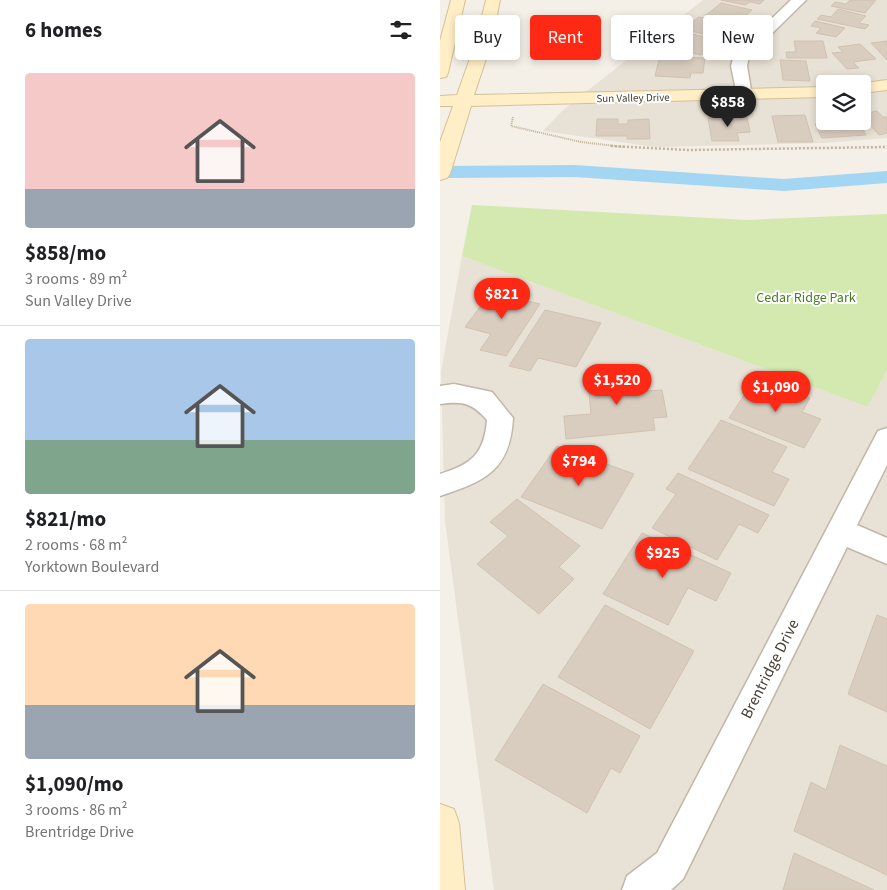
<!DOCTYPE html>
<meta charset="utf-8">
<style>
:root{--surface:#fff;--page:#f6f6f6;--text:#202124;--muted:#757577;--line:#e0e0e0;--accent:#fe2914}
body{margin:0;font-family:"Source Sans 3",sans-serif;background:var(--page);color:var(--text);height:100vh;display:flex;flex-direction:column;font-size:19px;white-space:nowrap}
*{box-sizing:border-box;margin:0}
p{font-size:16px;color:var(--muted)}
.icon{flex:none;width:28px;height:28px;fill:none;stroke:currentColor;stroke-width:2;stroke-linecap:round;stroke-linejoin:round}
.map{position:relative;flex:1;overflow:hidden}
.side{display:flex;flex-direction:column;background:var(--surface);width:440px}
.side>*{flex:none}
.banner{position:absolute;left:15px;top:15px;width:356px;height:45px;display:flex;gap:10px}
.buttons{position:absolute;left:376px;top:75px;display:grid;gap:10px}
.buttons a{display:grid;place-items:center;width:55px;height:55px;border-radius:5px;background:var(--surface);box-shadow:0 2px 8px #0003;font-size:25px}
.price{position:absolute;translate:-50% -42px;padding:0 11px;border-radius:18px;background:var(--accent);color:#fff;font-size:16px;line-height:32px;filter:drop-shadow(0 1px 2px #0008)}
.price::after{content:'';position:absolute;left:50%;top:30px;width:15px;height:11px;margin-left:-8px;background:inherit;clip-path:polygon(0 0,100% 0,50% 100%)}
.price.current{background:#222;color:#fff}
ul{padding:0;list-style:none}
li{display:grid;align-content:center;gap:10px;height:265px;padding:0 25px}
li+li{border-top:1px solid var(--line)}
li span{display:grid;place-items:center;height:155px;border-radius:5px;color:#555}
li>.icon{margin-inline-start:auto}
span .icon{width:90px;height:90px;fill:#fffc;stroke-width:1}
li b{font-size:21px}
h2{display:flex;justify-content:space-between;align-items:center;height:60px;padding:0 25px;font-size:21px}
.tag{padding:0 18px;border-radius:5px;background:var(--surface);box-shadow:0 2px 8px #0003;font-size:18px;line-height:45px}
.tag.current{background:var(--accent);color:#fff}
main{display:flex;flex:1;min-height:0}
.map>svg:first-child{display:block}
</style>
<main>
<section class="side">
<h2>6 homes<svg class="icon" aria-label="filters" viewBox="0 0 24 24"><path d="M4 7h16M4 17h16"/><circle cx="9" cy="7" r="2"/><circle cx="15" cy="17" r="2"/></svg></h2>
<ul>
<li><span style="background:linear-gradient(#f6c9c9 75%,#9aa5b1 0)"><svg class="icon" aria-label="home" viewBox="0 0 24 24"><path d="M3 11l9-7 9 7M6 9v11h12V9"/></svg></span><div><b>$858/mo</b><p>3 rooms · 89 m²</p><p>Sun Valley Drive</p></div></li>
<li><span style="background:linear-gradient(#a9c7e8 65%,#7fa58c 0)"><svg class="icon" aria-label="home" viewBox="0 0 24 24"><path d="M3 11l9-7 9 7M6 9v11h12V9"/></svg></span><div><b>$821/mo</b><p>2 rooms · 68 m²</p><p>Yorktown Boulevard</p></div></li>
<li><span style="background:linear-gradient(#ffd9b3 65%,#9aa5b1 0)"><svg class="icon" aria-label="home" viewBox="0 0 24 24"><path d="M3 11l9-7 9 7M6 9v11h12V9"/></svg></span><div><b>$1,090/mo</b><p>3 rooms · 86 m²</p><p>Brentridge Drive</p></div></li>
</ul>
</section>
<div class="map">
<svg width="447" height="890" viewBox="0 0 447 890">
<rect width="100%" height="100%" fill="#f4efe7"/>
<!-- residential -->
<path fill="#e8e1d5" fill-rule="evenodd" d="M263,0H447V138L384,143L215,147L103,131L123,110ZM385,84H422V121H385Z
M22,256L428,407L447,370V890H54L5,521L1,372Z"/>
<!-- green -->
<path fill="#d3e9af" d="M32,205L307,220L447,214V370L428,407L22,256Z"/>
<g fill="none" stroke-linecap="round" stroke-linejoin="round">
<!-- canal -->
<path fill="#a3d6f2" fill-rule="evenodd" d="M135,165L344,179L447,171V183L344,191L135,177L0,178V166Z"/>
</g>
<!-- building -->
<path fill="#d9cdc0" stroke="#d1c2b0" d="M281,0H324L320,4L310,2L305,5Z
M410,0H436L425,13L391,6L395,2L406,4Z
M281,3L312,10L297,23L266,15Z
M398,9L426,16L419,23L429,25L425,29L377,19L381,15L391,17Z
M259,17L295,25L280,38L243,29Z
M375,21L405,28L396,37L376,33L381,28L371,26Z
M239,31L278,40L261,55L231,48L237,43L227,40Z
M354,41H383L387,58H347L346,52H356Z
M447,41V60L431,43Z
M420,44L436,59L413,62L419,68L407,69L392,53L403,52L398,47Z
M220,56L265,58L263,73H251L250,78L215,76Z
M340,60L366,61L370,81L343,80Z
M437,111L443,117H447V133L439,135L422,116V114Z
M365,115L373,142H338L332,116Z
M307,117L310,132L297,133L299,141H272L268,118Z
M157,119H178V124H188V120L209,119L210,139H187V136H156Z
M388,121H418L426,135L382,138L375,124L389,123Z
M55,287L74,291L70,297L100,304L66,356L40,350L51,334L25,327Z
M105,310L161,323L136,367L98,358L90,371L69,366Z
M195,368L197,380H205L207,391L222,390L227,417L213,418L215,430L126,439L124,416L151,414L147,372Z
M316,377L370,398L362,412L381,419L364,448L289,418Z
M281,420L347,447L332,472L349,479L334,506L248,469Z
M117,446L194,474L162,529L81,497Z
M238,473L329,515L318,533L299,524L277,560L212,528L236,494L226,489Z
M77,499L140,546L119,567L134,579L99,614L37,564L68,536L50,522Z
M202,533L291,573L276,601L248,588L228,625L163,594Z
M165,605L254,651L210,729L118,677Z
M437,615L447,619V712L408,694Z
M103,684L200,736L180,773L171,768L147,813L55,760Z
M400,745L447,766V875L354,831L371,782L386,790Z
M354,853L434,890H343Z"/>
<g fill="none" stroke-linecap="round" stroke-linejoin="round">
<defs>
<path id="street" d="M351,0H366L309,56L307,66L312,96L310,100H298L291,66L294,55Z
M14,384L52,392L73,418C70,471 45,481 0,496V474C32,464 44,454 47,420C32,403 23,401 0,404V386Z
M447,428V465L417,525L447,538V564L407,547L243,879L231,890H182L187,876L217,853L438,431Z"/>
<path id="secondary" d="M11,0H25L8,73L6,77L0,78V41Z
M46,0H60L51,44L34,95L385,87V97L31,106L10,174L7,178L0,180V142L13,106H0V96L17,95L35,44Z
M447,80V90L422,93V84H418Z
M0,804L14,809L19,823L25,890H0Z"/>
</defs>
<!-- street casing -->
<use href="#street" stroke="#c0b7aa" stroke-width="3"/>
<!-- secondary casing -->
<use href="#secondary" stroke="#d5c196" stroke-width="2"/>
<!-- path-far1 -->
<path stroke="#c2b29b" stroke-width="2" stroke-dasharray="1 1" stroke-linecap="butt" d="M73,117L71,126L141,142L184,147"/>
<!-- path -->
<path stroke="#c2b29b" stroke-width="2.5" stroke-dasharray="2 2" stroke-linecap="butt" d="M171,146L248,150L447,147"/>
<!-- street -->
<use href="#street" fill="#fff" fill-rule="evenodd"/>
<!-- secondary -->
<use href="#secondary" fill="#ffeec6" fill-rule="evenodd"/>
</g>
<g text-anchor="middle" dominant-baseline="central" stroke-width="4" stroke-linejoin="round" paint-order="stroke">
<!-- far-street labels -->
<g font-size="11" fill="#474036" stroke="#fff">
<text transform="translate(193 98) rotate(-1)">Sun Valley Drive</text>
</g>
<!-- park labels -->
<g font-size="14" fill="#4c7b28" stroke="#fff">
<text x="366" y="298">Cedar Ridge Park</text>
</g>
<!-- near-street labels -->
<g font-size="16" fill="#474036" stroke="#fff">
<text transform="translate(330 669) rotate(-63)">Brentridge Drive</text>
</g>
</g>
</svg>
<div class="buttons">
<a><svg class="icon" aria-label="layers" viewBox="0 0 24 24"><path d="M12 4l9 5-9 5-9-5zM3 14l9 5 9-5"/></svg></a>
</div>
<b class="price current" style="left:288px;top:128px">$858</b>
<b class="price" style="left:62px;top:320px">$821</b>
<b class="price" style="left:177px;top:406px">$1,520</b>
<b class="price" style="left:336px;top:413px">$1,090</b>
<b class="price" style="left:139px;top:487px">$794</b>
<b class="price" style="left:223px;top:579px">$925</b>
<div class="banner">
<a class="tag">Buy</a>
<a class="tag current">Rent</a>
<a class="tag">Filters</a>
<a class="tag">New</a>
</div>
</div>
</main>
